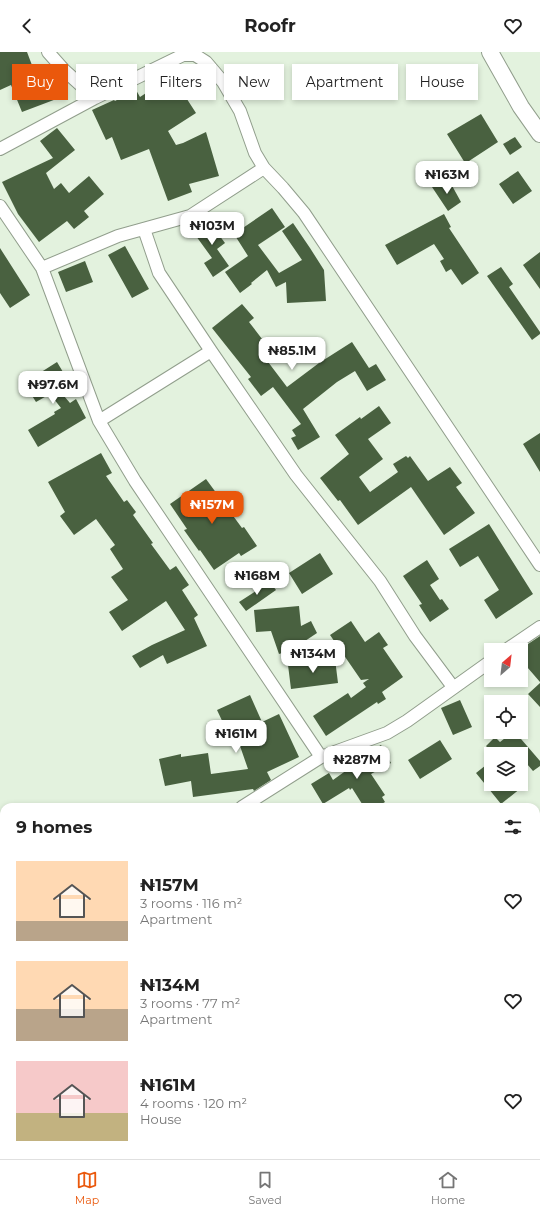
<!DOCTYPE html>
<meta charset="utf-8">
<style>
:root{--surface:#fff;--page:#f6f6f6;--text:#222;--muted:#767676;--line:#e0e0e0;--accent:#ea580c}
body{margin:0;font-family:Montserrat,sans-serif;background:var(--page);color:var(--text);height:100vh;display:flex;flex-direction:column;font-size:15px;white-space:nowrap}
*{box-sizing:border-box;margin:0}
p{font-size:13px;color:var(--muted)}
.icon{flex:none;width:22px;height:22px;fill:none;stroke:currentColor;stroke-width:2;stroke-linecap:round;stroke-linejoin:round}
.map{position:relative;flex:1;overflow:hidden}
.drawer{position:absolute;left:0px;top:751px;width:540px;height:356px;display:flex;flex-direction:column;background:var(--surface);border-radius:12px 12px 0 0;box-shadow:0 2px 6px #0003}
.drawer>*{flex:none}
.hud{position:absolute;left:12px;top:12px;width:516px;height:36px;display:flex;gap:8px}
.needle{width:26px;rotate:28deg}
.buttons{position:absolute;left:484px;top:591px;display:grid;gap:8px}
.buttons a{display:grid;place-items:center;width:44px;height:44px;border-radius:0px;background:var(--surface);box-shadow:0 2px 6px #0003;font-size:20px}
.price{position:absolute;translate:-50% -34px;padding:0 9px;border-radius:8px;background:#fff;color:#222;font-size:13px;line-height:26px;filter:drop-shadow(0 1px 2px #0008)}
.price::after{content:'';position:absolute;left:50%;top:24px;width:12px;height:9px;margin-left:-6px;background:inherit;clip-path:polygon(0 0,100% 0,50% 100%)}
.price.selected{background:var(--accent);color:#fff}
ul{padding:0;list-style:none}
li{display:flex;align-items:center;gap:12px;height:100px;padding:0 16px}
li span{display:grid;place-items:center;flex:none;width:112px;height:80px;border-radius:0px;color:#555}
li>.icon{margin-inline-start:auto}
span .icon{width:48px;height:48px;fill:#fffc;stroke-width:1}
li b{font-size:17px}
h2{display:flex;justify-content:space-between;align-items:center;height:48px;padding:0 16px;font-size:17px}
.pill{padding:0 14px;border-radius:0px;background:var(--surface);box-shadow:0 2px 6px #0003;font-size:14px;line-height:36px}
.pill.selected{background:var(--accent);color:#fff}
header{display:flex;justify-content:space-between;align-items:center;height:52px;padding:0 16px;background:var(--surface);font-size:18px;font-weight:700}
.dock{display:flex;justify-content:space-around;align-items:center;height:56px;border-top:1px solid var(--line);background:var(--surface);font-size:11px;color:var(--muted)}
.dock a{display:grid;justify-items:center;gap:2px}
.dock .selected{color:var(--accent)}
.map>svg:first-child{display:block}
</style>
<header><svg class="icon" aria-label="back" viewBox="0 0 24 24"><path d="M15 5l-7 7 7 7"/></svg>Roofr<svg class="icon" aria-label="heart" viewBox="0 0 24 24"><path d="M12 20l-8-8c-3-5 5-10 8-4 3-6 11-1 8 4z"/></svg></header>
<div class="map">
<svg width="540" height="1107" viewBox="0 0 540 1107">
<rect width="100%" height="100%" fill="#e3f2de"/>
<!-- building -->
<path fill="#496140" d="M0,0H27L38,29L51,24L59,46L22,60L11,33L0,38Z
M172,24L196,61L168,79L176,93L183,91L206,80L219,124L189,132L192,140L168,149L149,97L121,108L112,85L106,88L92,58L114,48L115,49L136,38L140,45Z
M481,62L498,90L469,109L475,118L463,125L458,115L465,111L447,82Z
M57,76L75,98L46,121L54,137L61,131L69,141L89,124L104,142L84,159L89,165L74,177L67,169L39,190L18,162L2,130L53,106L40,89Z
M515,85L522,95L510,103L503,92Z
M518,119L532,139L513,152L499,132Z
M441,130L444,134L450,130L461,150L448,159L432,135Z
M272,156L285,175L258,193L279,221L302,208L282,179L293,171L310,196L324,218L326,249L287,251L286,230L276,235L267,218L251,231L252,232L240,241L225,220L248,204L234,182Z
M207,162L212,170L210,171L225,191L217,197L229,214L213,225L204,211L212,206L196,184L203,179L197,168Z
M444,162L451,175L449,176L479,221L462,233L451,217L446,220L440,209L444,207L434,192L397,213L385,193Z
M125,194L149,237L132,246L108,203Z
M0,196L30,243L10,256L0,241Z
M540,200V237L523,213Z
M85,209L93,230L66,240L58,220Z
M501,215L513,232L509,235L540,280V282L532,288L487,224Z
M242,252L254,266L249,270L269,296L262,302L287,335L319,311L352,290L369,316L376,312L386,328L367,339L355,319L337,330L303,357L320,385L298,398L291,386L296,384L292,378L301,372L273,335L261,344L248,327L251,325L212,276Z
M57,310L69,330L58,337L70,351L76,347L86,366L38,395L28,378L55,362L54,360L61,356L50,342L36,350L24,331Z
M379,354L391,371L368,387L383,407L359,425L370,440L398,420L393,412L406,404L408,406L410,404L428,429L450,415L462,431L456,435L475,461L444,483L411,435L358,473L340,448L338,449L320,426L349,402L335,383L360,365L361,367Z
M540,381V420L523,392Z
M101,401L112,421L106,424L124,450L127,448L136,460L133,463L153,491L151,492L170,518L176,514L189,533L182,538L198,563L194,566L207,594L167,612L163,603L140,616L132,604L152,593L185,578L166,549L122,579L109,560L128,548L111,525L123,517L110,497L115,493L96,467L74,483L60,464L65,460L48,430Z
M206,427L242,476L244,475L257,494L241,504L239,501L214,518L200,498L199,499L184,478L187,477L170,452Z
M489,472L533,542L496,567L484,548L499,538L478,504L460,515L449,497Z
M320,501L333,522L302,542L289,521Z
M427,508L439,527L430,533L440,548L442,547L449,557L430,570L419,553L422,552L403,524Z
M270,530L276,538L246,559L239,550Z
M299,554L301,574L311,569L317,581L302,591L303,594L279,602L271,579L256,580L254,558Z
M351,569L365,590L379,580L388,593L383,596L403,625L382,640L386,647L378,652L377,650L326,684L313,664L348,641L351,646L366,635L363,631L369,627L361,628L330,583Z
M540,584V630L521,608V598H519Z
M335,607L338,631L291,637L288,613Z
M540,631V655L528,642Z
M250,643L262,670L279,662L299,705L267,720L271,728L254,739L253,737L193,745L191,729L165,734L159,707L181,702V705L208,701L211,722L248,717L232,671L225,675L217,658Z
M460,648L472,675L453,683L441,656Z
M513,680H515L540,709V714L533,719L521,705V702H493L486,694L495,685L500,690Z
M440,688L452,707L420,727L408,708Z
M381,693L391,711L371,722L385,743L382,745L385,750L377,755H364L352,736L350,738L349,736L323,752L311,732L329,721L333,728L365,705L363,703Z
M491,709V732H526L501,752L476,721Z"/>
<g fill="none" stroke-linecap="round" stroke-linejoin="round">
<defs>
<path id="minor" d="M48,0L64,18L95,46
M0,97L95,46L183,3H195L206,10L223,30L240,59L255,101L264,116L283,136L304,161L540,513
M0,154L42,216L99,369L135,429L321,705
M144,177L159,221L211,299L296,423L380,529L415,584L453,635
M42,216L118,184L190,164L264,116
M99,369L211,299
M506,598L540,575
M242,755L321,705L387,681L407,669L491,609
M536,794L540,792
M0,1017L4,1020
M536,1088L540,1084
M62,1103L63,1107
M317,1103L319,1107
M498,1103L501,1107
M286,1107L304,1103
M513,1107L518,1103"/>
<path id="tertiary" d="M490,0L521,55L540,82"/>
</defs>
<!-- minor casing -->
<use href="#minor" stroke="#919e8c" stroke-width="14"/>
<!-- tertiary casing -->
<use href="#tertiary" stroke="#919e8c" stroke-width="18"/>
<!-- minor -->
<use href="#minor" stroke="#fff" stroke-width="12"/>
<!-- tertiary -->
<use href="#tertiary" stroke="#fff" stroke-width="16"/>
</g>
</svg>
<div class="buttons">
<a><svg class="needle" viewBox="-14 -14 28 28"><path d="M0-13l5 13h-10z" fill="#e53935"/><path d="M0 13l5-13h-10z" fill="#767676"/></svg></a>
<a><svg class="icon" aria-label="locate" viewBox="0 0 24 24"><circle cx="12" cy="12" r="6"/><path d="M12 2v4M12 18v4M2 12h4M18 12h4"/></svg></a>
<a><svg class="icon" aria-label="layers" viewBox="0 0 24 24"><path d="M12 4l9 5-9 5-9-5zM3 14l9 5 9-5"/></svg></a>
</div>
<b class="price" style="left:447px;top:143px">₦163M</b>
<b class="price" style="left:212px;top:194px">₦103M</b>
<b class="price" style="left:292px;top:319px">₦85.1M</b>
<b class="price" style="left:53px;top:353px">₦97.6M</b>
<b class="price selected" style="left:212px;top:473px">₦157M</b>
<b class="price" style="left:257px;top:544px">₦168M</b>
<b class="price" style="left:313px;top:622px">₦134M</b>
<b class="price" style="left:236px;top:702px">₦161M</b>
<b class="price" style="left:357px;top:728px">₦287M</b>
<div class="hud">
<a class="pill selected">Buy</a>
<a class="pill">Rent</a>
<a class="pill">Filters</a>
<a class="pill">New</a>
<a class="pill">Apartment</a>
<a class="pill">House</a>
</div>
<section class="drawer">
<h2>9 homes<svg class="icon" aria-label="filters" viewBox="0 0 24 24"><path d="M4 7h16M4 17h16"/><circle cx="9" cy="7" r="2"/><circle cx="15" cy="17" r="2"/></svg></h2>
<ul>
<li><span style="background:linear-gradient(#ffd9b3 75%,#b9a48a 0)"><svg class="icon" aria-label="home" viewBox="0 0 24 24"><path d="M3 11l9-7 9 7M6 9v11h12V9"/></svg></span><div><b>₦157M</b><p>3 rooms · 116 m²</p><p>Apartment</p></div><svg class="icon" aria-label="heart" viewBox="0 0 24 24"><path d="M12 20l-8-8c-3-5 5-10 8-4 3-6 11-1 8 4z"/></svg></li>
<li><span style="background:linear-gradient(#ffd9b3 60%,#b9a48a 0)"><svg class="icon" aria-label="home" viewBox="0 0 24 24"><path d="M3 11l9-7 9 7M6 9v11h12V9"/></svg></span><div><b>₦134M</b><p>3 rooms · 77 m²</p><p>Apartment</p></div><svg class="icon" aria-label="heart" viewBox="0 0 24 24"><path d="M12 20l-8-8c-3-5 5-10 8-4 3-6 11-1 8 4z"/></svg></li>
<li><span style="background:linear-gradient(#f6c9c9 65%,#c2b280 0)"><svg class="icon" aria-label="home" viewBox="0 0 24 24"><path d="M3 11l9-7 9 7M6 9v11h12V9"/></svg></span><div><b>₦161M</b><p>4 rooms · 120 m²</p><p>House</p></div><svg class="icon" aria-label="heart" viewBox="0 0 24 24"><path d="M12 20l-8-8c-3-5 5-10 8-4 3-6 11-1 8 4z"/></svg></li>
</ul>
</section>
</div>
<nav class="dock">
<a class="selected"><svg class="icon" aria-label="map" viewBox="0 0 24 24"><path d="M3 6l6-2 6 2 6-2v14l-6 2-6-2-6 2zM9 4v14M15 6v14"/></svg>Map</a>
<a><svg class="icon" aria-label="saved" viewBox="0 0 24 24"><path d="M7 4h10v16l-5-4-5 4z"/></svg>Saved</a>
<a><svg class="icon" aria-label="home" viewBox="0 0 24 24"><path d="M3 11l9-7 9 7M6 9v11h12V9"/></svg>Home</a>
</nav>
